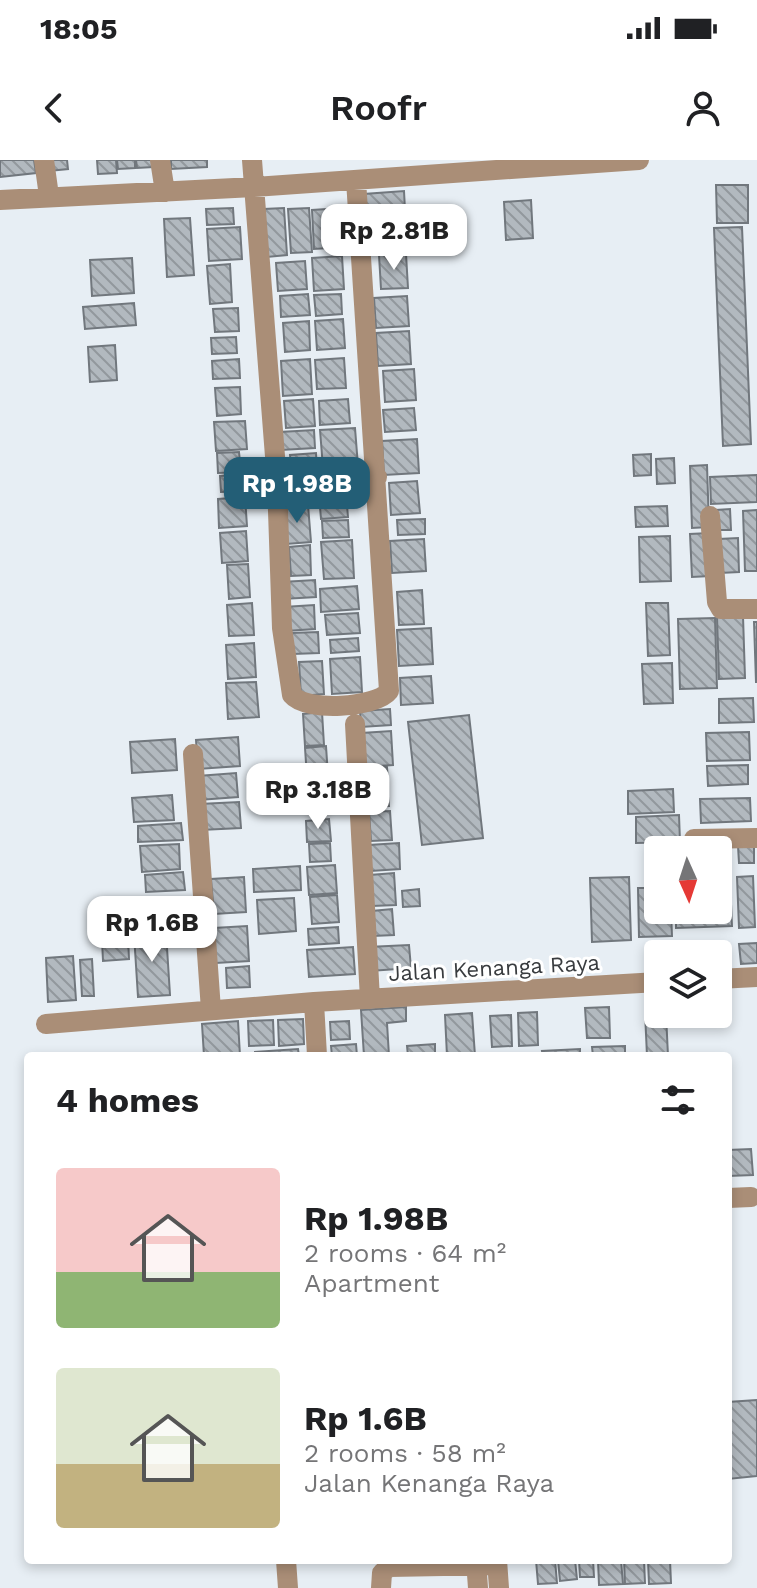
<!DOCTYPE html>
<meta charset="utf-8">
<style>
:root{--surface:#fff;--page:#f2f2f2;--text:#202124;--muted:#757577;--accent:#235e76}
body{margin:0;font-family:"Work Sans",sans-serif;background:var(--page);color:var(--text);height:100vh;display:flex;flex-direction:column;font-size:30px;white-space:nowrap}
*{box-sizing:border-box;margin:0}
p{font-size:26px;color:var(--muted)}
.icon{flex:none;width:44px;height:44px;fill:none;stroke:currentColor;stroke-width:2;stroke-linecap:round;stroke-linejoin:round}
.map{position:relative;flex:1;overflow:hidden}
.side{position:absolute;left:24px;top:892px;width:708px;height:512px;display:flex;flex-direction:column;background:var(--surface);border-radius:8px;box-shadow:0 4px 12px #0003}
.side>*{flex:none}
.needle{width:52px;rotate:177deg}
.tools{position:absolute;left:644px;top:676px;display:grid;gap:16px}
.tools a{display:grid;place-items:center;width:88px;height:88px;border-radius:8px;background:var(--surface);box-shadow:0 4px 12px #0003;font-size:40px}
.price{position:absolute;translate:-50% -68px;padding:0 18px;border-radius:16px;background:#fff;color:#222;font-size:26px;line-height:52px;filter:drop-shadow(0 2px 4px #0008)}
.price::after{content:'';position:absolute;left:50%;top:48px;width:24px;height:18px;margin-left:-12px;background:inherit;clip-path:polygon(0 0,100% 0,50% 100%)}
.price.selected{background:var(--accent);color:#fff}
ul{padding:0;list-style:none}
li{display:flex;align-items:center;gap:24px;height:200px;padding:0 32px}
li span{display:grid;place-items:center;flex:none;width:224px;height:160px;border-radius:8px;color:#555}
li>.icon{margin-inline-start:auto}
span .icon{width:96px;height:96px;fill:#fffc;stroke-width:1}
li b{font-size:34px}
h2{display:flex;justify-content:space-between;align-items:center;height:96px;padding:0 32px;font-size:34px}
.status{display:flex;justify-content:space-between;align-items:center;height:56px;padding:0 40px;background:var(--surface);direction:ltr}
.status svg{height:22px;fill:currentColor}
header{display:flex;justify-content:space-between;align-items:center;height:104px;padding:0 32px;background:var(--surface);font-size:36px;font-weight:600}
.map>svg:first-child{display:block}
</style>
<div class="status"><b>18:05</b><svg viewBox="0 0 49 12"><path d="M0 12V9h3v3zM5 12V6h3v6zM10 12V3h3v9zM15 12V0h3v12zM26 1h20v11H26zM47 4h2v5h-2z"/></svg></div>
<header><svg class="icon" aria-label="back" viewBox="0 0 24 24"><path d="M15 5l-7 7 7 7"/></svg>Roofr<svg class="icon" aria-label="person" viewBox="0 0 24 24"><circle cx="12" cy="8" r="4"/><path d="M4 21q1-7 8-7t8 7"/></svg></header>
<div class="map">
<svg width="757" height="1428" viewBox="0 0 757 1428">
<defs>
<pattern id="building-back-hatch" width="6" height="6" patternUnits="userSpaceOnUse" patternTransform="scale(2)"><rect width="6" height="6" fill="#b2b9bf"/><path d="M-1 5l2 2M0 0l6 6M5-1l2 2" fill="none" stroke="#92989d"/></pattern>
</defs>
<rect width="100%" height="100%" fill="#e7eef4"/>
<!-- building -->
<path fill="url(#building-back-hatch)" stroke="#71777d" stroke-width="2" d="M0,0H34L36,13L0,17Z
M48,0H67L68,9L49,11Z
M97,0H116L117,13L98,14Z
M117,0H135V8L118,9Z
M136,0H153V7L137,8Z
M171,0H207V7L171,9Z
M716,25H748V63H717Z
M404,31L405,50L365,52L364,34Z
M531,40L533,78L506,80L504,42Z
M233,48L234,64L207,65L206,49Z
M284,48L287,95L267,97L264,49Z
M309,48L312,92L291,93L288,49Z
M343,48L346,87L314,89L312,50Z
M190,58L194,115L167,117L164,59Z
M407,58L409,81L370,83L368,60Z
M240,67L242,99L209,101L207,69Z
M742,67L751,284L723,286L714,68Z
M406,94L408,128L381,129L379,95Z
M342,96L344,129L314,131L312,98Z
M132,98L134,133L92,136L90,100Z
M305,101L307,129L278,131L276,103Z
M230,104L232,142L210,144L207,106Z
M308,134L310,155L281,157L280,136Z
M341,134L342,154L316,156L314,135Z
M407,136L409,166L376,168L374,138Z
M134,143L136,165L85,169L83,147Z
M238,148L239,171L215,172L213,149Z
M343,159L345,188L317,190L315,161Z
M309,161L310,190L285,192L283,163Z
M409,171L411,204L378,206L376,173Z
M236,177L237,193L212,194L211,178Z
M115,185L117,220L90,222L88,187Z
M344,198L346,228L317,229L315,200Z
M239,199L240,218L213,219L212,201Z
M310,199L312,234L283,236L281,201Z
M414,209L416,240L385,242L383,211Z
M240,227L241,254L217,256L215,228Z
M313,239L315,266L286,268L284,241Z
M348,239L350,263L320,265L319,241Z
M414,248L416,270L385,272L383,250Z
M245,261L247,289L216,291L214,262Z
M355,268L358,306L323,308L320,270Z
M314,270L315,288L281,290L280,272Z
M417,279L419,313L384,315L382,281Z
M239,292L241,312L218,313L217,293Z
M316,293L317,311L292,313L290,295Z
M651,294V315L634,316L633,295Z
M674,298L675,323L657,324L656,299Z
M707,305L709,367L692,368L690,306Z
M244,314L245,331L221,332L220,316Z
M757,315V342L711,344L710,317Z
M417,321L420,353L391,355L389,323Z
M346,334L348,357L321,359L319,335Z
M245,337L247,366L219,368L218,339Z
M308,345L311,382L286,384L284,347Z
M667,346L668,366L636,367L635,347Z
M730,349L731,370H716V350Z
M757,350V411H745L743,351Z
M425,359V374L398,375L397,360Z
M348,360L349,377L323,378L322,361Z
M246,371L248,401L222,403L220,373Z
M709,373L710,416L692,417L690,374Z
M670,376L671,421L640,422L639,377Z
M738,378L739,412L720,413L719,379Z
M424,379L426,411L392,413L390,381Z
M352,380L354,418L324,419L321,382Z
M310,385L311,415L291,416L289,387Z
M248,404L250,437L229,439L227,405Z
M315,420L316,437L283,439L282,422Z
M357,426L359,449L321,452L320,429Z
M422,430L424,464L399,465L397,432Z
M252,443L254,475L229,476L227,445Z
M646,443H668L670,495L648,496Z
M314,445L315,469L286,471L284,447Z
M358,453L360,473L327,475L325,455Z
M743,456L745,518L719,519L717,457Z
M715,458L717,528L680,529L678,459Z
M754,462H757V522H756Z
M431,468L433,504L399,506L397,470Z
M318,472L319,493L293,494L291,473Z
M358,478L359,491L331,493L330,480Z
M254,483L256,517L228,519L226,485Z
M360,497L362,532L332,534L330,499Z
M322,501L324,534L301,536L299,502Z
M672,503L673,543L644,544L642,504Z
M431,516L433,543L401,545L400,518Z
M256,522L259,557L228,559L226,523Z
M753,538L754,562L719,563V539Z
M390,549L391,565L361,567L360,551Z
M322,552L324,585L305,586L303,554Z
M469,555L483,678L422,685L408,562Z
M391,571L393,605L364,607L362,573Z
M749,572L750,600L707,601L706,573Z
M238,577L240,606L198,609L196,580Z
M175,579L177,610L132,613L130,582Z
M326,586L329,631L308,632L305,588Z
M748,605V624L708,626L707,606Z
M387,607L388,623L366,625L365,608Z
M236,613L238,637L199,640L198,616Z
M387,626L389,646L366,647L365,628Z
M673,629L674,652L628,654V631Z
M172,635L174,660L134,662L132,638Z
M329,638L330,653L313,654L312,639Z
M750,638L751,661L701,663L700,639Z
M239,642L241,668L201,670L200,644Z
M390,651L392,680L371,681L369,652Z
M679,655L680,682L636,683V657Z
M329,659L331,681L307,682L306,661Z
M181,663L183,680L138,682V666Z
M330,683L331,701L310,702L309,684Z
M399,683L400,709L371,711L369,685Z
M179,684L180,709L142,712L140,686Z
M754,685V703H739L738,686Z
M335,705L337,733L309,735L307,707Z
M300,706L301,730L254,732L253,709Z
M183,712L185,730L146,732L145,715Z
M394,713L396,745L372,746L370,715Z
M718,713H730L731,737H718Z
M753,716L755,767L739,768L737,717Z
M244,717L246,752L214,754L211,719Z
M629,717L631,780L592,782L590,718Z
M638,728H658V750H671L672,776L639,777Z
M419,729L420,746L403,747L402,731Z
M337,735L339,762L312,764L310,737Z
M294,738L296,771L259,774L257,740Z
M177,743L179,763L141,766L139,746Z
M718,744H731L732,766L676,768V750H718Z
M392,749L394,775L373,776L372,751Z
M127,756L129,799L103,801L101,758Z
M247,766L249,801L216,803L214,768Z
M338,767L339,783L309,785L308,769Z
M166,772L170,835L138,837L134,774Z
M757,783V803L741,804L739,784Z
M409,785L411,808L370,811L368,787Z
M353,787L355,814L309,817L307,790Z
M73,796L76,840L48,842L46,798Z
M92,799L94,836H82L80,800Z
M249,806L250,827L227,828L226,808Z
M406,847V861L387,863L389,896H364L361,850Z
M609,847L610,878H587L585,848Z
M658,851V854H666L668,896H647L645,852Z
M537,852L538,885L519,886L518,853Z
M472,853L475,896H447L445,855Z
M511,855L512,886L492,887L490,856Z
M303,859L304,884L279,886L278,860Z
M273,860L274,885L249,886L248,861Z
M238,861L240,896H204L202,864Z
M349,861L350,879L331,880L330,862Z
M356,884L357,896H332L331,886Z
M435,884V896H408L407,886Z
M625,886V896H593L592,887Z
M298,889L299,896H255V892Z
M580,889V896H543L542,891Z
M751,989L753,1015L728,1016V990Z
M757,1240V1316L728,1319V1242Z
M536,1400H555L557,1423L538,1424Z
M558,1400H575L577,1419L560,1421Z
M579,1400H593L594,1417H580Z
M598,1400H621L623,1424L599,1425Z
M624,1400H644L645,1423L625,1424Z
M648,1400H670L671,1423L649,1424Z"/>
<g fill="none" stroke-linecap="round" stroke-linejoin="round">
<!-- minor -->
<path stroke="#aa8e77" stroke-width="20" d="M44,0L49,36
M160,0L165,32
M252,0L277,322L282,468L292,535C306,552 376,548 389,531L356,20
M0,40L254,27L639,0
M277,322L377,317
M710,356L717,442L721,449H757
M355,564L370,839
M193,594L211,850
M694,679L757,678
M718,819L757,817
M314,842L317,896
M46,864L314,842L658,822
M728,1038L751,1037
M286,1400L288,1428
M476,1400L478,1428
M497,1400L499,1428
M381,1428L382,1413L389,1407L497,1405"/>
</g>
<g text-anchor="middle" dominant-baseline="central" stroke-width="6" stroke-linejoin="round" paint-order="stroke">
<!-- street labels -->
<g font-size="22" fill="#393c3f" stroke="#fff">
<text transform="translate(494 808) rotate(-3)">Jalan Kenanga Raya</text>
</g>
</g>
</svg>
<div class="tools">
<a><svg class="needle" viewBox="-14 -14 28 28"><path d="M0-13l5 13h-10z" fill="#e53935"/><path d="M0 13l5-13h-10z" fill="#757577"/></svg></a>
<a><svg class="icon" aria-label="layers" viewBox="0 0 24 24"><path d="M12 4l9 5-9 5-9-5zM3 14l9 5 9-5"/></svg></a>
</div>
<b class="price" style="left:394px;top:112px">Rp 2.81B</b>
<b class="price selected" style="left:297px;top:365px">Rp 1.98B</b>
<b class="price" style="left:318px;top:671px">Rp 3.18B</b>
<b class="price" style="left:152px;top:804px">Rp 1.6B</b>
<section class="side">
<h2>4 homes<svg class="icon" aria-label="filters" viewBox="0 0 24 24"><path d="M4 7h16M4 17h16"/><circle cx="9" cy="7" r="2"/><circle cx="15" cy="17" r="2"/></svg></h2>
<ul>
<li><span style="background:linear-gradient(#f6c9c9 65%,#8fb573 0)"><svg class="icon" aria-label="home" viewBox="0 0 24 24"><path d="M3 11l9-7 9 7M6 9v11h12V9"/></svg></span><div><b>Rp 1.98B</b><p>2 rooms · 64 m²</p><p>Apartment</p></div></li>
<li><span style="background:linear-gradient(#dfe7d0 60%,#c2b280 0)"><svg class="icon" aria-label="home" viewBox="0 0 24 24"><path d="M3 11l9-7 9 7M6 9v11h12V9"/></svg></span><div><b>Rp 1.6B</b><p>2 rooms · 58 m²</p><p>Jalan Kenanga Raya</p></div></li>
</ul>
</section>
</div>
